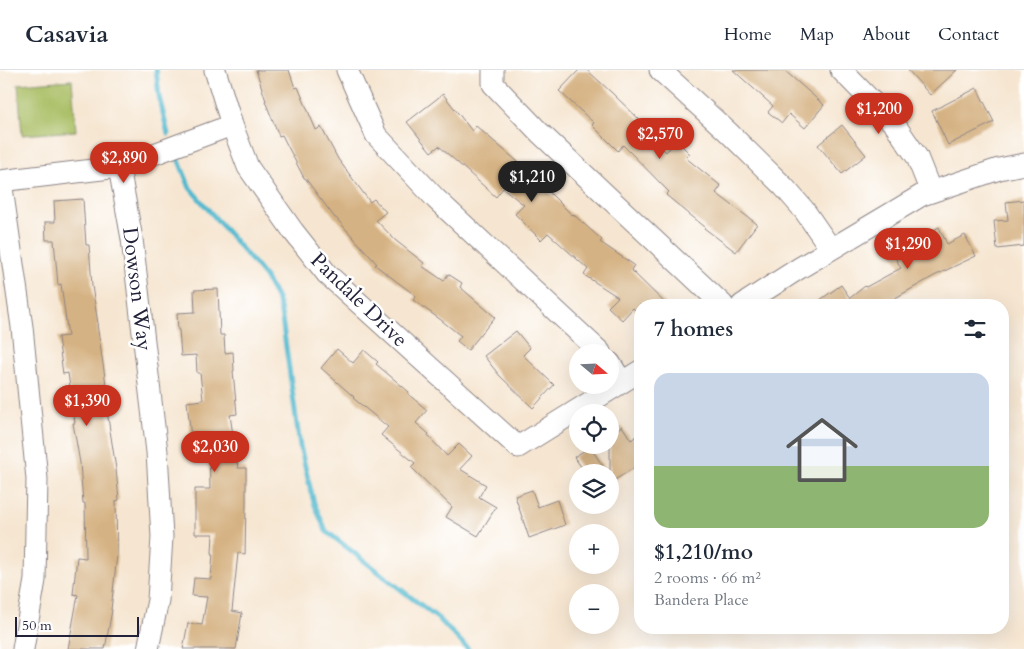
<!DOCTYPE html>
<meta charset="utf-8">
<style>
:root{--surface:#fff;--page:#f2f2f3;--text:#1f2937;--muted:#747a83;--line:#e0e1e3;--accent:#c8321e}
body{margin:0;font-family:Cardo,serif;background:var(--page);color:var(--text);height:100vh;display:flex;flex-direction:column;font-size:19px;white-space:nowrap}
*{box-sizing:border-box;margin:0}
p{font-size:16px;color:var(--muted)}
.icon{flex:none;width:28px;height:28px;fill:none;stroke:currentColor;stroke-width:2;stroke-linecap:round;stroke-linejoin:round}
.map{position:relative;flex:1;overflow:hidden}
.panel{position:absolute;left:634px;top:229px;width:375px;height:335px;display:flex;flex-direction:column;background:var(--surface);border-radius:20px;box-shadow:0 5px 20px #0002}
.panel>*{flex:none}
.needle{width:32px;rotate:109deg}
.controls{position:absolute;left:569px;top:274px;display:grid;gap:10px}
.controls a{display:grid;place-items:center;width:50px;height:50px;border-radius:50%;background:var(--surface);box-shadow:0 5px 20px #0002;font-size:25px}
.scale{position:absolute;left:15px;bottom:12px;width:124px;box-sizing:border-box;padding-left:5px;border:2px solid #22223b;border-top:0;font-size:14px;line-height:18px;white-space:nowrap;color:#22223b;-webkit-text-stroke:4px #fff;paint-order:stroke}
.price{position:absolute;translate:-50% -42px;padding:0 11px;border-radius:18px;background:var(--accent);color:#fff;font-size:16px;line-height:32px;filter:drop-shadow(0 1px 2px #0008)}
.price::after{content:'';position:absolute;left:50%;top:30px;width:15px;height:11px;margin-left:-8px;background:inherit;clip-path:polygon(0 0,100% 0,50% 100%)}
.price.selected{background:#222;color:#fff}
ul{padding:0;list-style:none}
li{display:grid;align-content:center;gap:10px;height:265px;padding:0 20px}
li span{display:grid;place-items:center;height:155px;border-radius:15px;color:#555}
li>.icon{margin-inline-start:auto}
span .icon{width:90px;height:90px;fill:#fffc;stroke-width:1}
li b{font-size:21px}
h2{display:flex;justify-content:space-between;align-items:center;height:60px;padding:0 20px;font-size:21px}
header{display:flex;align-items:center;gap:30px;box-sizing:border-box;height:70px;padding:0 25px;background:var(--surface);border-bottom:1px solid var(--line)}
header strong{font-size:24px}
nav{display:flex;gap:28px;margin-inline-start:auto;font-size:18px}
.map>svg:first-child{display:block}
</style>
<header>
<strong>Casavia</strong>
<nav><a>Home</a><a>Map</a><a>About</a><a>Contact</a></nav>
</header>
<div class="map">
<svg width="1024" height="579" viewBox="0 0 1024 579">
<rect width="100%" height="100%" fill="#fff"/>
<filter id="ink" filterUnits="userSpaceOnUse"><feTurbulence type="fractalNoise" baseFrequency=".02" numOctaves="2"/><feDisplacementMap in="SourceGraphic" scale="10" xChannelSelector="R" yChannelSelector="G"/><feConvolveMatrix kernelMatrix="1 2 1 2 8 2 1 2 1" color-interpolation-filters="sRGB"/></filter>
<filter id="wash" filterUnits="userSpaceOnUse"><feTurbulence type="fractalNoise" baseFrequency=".0096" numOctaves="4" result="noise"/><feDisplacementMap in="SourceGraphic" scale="20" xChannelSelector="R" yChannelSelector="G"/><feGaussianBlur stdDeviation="1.12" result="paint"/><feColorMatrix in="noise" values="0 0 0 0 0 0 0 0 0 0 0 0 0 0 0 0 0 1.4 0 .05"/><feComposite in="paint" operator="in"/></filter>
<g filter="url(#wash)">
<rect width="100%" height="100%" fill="#f6e6d1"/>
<!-- green -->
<path fill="#a8bd62" stroke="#65704e" d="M72,10L76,61L22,65L18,14Z"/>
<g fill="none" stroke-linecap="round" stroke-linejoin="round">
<!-- stream -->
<path stroke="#52b9cf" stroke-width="5" d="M156,0L159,26L168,64
M177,86L190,118L257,197L265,207L277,229L280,238L283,256L300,376L314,433L326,461L440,550L468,579"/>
</g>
<g id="blocks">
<!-- building -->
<path fill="#d5b283" d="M256,0H289L295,18L298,17L316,60L321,57L338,89L370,132L374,129L386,142L376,150L395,170L424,193L422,196L444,211L448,204L462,213L460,217L495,247L468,280L457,271L461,266L441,250L413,230L416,226L375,195L377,194L336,148H335L305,108H304L282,65L279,66L265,31H266Z
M579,0H587L612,23L644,54L641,57L666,82L677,71L690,84L686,88L721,116L716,123L757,154L736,182L704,158L705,157L666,125L669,122L623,75L618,81L592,55L594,53L559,21Z
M733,0H784L824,35L805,58L789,44L782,53L768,42L773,36Z
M908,0H957L930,25Z
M977,18L994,52L948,75L932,41Z
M443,24L472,61L476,56L538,109L537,110L572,145L573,144L602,170L600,172L634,195L631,200L667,235H640V245L633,238L622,250L608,237L618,227L584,205L588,199L548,163L541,170L515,144L524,135L503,118L496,127L439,76L431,82L407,52Z
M842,55L866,85L842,104L818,75Z
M83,129L86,175H89L92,216L98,254H97L110,341H107L116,399L119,430L116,431L117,485L111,540H112L105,579H68L78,525L73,524L77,487L86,488L85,433H83L80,393L73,353H75L68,303L63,304L58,267L68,266L61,214L58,215L54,170H46L45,152H55L54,131Z
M1024,130V176L997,179L994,151L1008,150L1006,132Z
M939,157L947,174L965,165L976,186L934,206L883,235H813L841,215L850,228L865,216L866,217L901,198L892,182Z
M218,219L220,265H224L225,283L233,282L234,301H233L237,344L230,345L238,398H246V433L245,484L238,483L232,541L242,543L236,579H183L188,553L202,555L207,527L192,526L194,508L211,509L213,483H212L213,464H195V419H210L209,373L192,376L187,332L203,330L200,303H197L196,285L181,286L179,260H178L177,243L195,242L194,220Z
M516,261L530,278L523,285L554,315L533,338L499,305L484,286Z
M337,279L353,293L364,280L378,292L376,294L409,322L408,324L427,340L416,353L429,364L428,366L447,386L459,374L472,386L460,399L486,415L479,427L496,437L478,466L446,447L452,437L411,397L415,393L381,365L388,357L353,328L354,327L321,298Z
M622,356L631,370L640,364V394L610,413V364Z
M590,377L607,402H585L574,387Z
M532,420L538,437L557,430L565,455L529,468L515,426Z"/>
</g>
</g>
<g filter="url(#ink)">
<use href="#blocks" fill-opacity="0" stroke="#8c8486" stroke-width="1"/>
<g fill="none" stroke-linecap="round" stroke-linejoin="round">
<defs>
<path id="minor" d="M215,0L232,55L248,97L293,161L327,204L518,377L640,301
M347,0L376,65L436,129L600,282
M493,0V14L540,63L723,235
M660,0L728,62L784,117L804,140L831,179
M841,0L895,55L917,87L931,122
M119,97L132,169L157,382L162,467L158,530L148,579
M0,111L119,97L232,55
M1,111L22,257L37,409L35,510L23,579
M742,235L798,199L922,125L999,99L1024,94
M610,293L622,312"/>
</defs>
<!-- minor casing -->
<use href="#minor" stroke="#8c8486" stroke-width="23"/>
<!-- minor -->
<use href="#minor" stroke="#fff" stroke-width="21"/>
</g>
</g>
<g text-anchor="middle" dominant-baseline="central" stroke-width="5" stroke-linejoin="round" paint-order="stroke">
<!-- street labels -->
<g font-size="21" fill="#22223b" stroke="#fff">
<text transform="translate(137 219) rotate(83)">Dowson Way</text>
<text transform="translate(359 230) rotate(44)">Pandale Drive</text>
</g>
</g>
</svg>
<div class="controls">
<a><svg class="needle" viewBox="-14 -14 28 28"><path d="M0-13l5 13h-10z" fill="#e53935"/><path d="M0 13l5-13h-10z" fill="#747a83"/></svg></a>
<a><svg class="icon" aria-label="locate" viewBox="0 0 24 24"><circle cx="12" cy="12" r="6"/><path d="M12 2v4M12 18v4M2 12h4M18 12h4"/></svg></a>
<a><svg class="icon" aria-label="layers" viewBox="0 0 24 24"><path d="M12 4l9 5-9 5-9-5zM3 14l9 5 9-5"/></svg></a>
<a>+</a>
<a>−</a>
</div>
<div class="scale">50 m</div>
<b class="price" style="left:879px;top:65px">$1,200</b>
<b class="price" style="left:660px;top:90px">$2,570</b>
<b class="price" style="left:124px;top:114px">$2,890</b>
<b class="price selected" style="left:532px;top:133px">$1,210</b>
<b class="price" style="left:908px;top:200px">$1,290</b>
<b class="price" style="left:87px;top:357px">$1,390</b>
<b class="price" style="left:215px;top:403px">$2,030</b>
<section class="panel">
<h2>7 homes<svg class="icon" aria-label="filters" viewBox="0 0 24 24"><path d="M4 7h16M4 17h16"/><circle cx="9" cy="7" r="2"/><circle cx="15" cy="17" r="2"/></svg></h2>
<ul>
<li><span style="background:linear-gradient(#c9d6e8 60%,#8fb573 0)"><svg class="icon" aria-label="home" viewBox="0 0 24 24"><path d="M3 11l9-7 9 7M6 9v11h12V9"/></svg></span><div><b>$1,210/mo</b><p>2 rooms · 66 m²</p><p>Bandera Place</p></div></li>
</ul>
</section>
</div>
